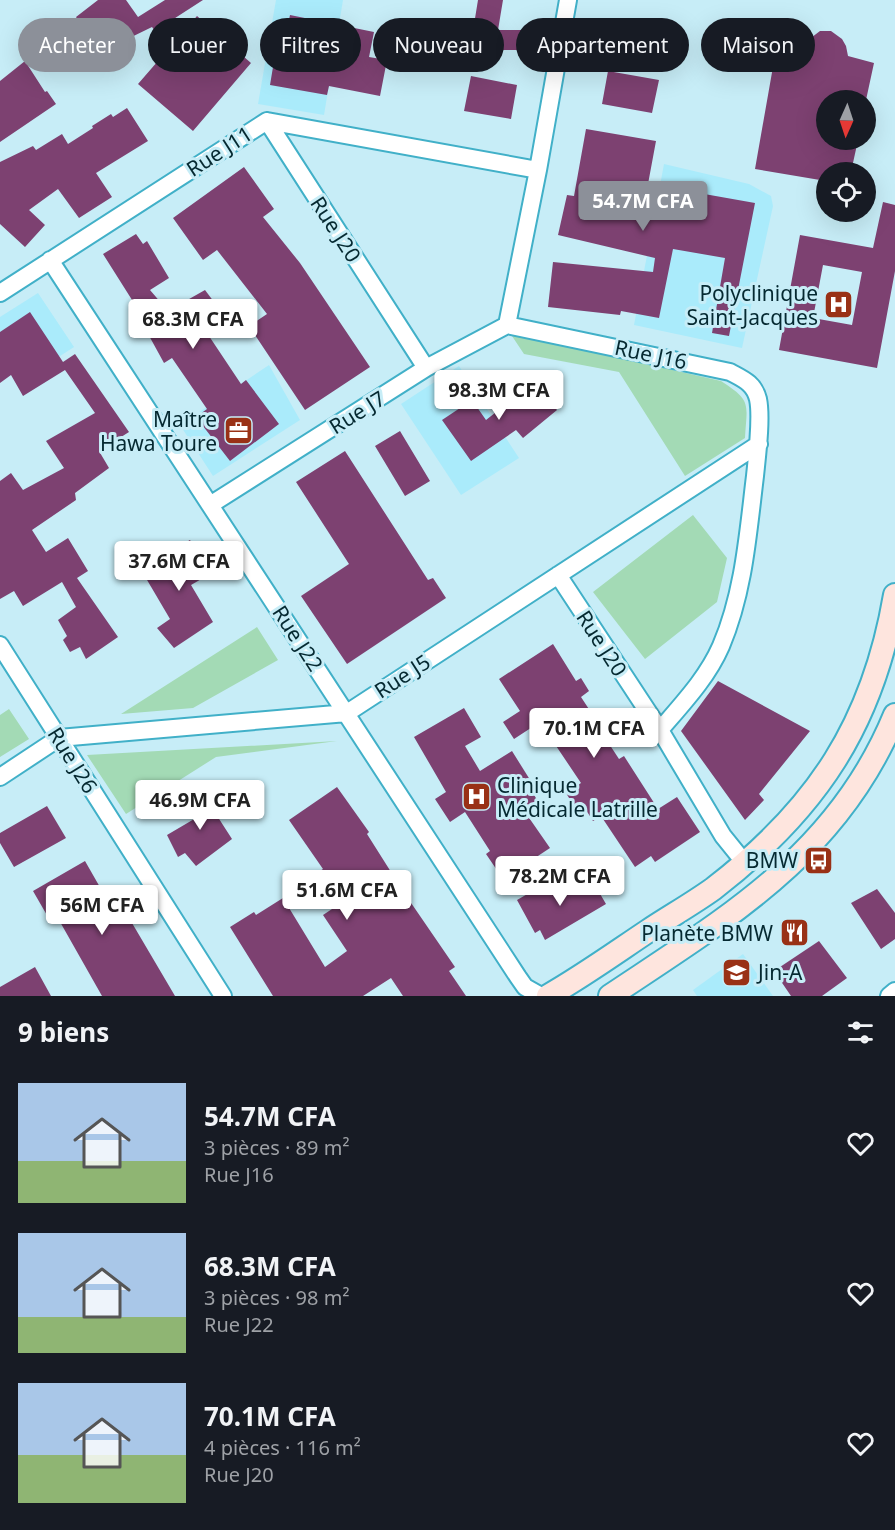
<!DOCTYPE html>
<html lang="fr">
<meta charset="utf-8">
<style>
:root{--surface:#171b24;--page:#242831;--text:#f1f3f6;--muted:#9ea1a6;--accent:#8c9099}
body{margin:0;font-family:"Noto Sans",sans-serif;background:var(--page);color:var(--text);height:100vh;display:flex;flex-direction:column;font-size:22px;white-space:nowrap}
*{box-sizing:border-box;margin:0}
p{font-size:20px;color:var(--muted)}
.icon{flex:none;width:33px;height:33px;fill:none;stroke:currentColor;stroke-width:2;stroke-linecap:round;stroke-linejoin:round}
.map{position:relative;height:996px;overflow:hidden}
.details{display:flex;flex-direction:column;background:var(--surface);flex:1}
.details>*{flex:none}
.banner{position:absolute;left:18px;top:18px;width:860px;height:54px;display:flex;gap:12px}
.needle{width:39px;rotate:183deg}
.tools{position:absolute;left:816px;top:90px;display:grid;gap:12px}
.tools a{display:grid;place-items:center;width:60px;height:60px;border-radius:50%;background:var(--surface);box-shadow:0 6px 24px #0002;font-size:30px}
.price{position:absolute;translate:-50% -51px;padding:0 14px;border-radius:6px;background:#fff;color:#222;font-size:20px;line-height:39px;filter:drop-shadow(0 2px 3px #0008)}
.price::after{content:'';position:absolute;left:50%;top:36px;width:18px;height:14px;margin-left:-9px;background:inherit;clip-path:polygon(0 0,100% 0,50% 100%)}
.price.active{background:var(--accent);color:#fff}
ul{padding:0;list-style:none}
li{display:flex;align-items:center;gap:18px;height:150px;padding:0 18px}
li span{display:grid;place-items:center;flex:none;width:168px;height:120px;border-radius:0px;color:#555}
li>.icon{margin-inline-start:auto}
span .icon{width:72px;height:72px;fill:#fffc;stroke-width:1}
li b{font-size:26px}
h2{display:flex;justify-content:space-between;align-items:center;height:72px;padding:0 18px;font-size:26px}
.tag{padding:0 21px;border-radius:27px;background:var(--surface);box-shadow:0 6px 24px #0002;font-size:21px;line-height:54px}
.tag.active{background:var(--accent);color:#fff}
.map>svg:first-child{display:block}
</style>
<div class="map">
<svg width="895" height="996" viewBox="0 0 895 996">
<rect width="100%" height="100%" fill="#c7edf7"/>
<!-- built -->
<path fill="#aaebfb" d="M276,0H343L324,115L258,104Z
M664,164L749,184L771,196L773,206L742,348L634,325Z
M38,293L74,347L20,382L0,351V317Z
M269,365L300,420L213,476L180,425Z
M459,366L519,458L461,495L401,404Z
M743,954L773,996H697L693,990Z"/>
<!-- green -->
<path fill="#a3dab5" d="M510,333L721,381C752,401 747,403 745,438L685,476L619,372L524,354Z
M693,515L727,558L717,602L645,659L593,592Z
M257,627L278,660L193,708L121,714Z
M9,709L29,739L0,757V715Z
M337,741L216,757L126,814L87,755Z"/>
<!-- building -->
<path fill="#7d4171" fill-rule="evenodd" d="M98,0H126L138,17L165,0H203L155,31L152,27L111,47L105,36L92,44L76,17Z
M478,0H503L498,30H536V50H495V53L470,49Z
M290,15L374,32L369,57L387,60L380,96L329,86L327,95L270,85L274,61L278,62L284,28L287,29Z
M197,16L251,63L193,131L138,84Z
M820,31H831L842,39L846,46L848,56L874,63L866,100H826V140H858L851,172H826V181L755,169L777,44L799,47Z
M25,61L45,92L47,91L56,104L0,142V81Z
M608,71L659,80L652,113L602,104Z
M471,76L517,85L511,119L464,111Z
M127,108L148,141L96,173L112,197L79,218L58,189L29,210L45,225L25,247L0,224V162L33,146L36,150L62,134L68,144L93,128L92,126L111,114L113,117Z
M586,129L656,141L648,184L755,203L729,336L712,333L725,258L673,249L659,318L621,311L620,315L548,307L553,262L653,272L655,258L558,235L567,195L574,196Z
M244,167L274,209L263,217L300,263L370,367L305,410L249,326L267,314L217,250L203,260L173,218Z
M883,202L895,205V271L877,368L779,350L800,235L873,248ZM823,265L862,272L852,325L813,318Z
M136,234L143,244L147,241L169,278L150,290L168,311L205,290L223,314L203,327L241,384L246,380L279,424L230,461L196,417L207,409L172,358L164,363L136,312L139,311L103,254Z
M30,312L63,362L75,354L129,432L99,451L109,468L75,493L76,500L32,530L46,552L68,538L88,571L77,578L118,637L86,659L80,647L70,652L63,640L67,636L58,620L76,607L62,582L23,606L14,591L0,599V481L11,473L23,490L64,468L46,441L95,413L65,370L23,396L11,375L0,383V332Z
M534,382L557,410L523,438L516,430L471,461L442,420L472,400L486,420Z
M400,431L430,481L405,496L375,446Z
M345,451L428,580L433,578L446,598L347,664L301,596L349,564L296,482Z
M190,540L210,574L191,585L213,622L174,648L157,628L170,619L140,568Z
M553,644L576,681L581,678L589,691L581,697L600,726L598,727L619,759L624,756L658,809L677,797L700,832L655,862L651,856L635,867L601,816L593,821L581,802L574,806L566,793L581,783L540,722L514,739L503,722L520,711L499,679Z
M718,681L810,731L759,794L764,800L745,820L681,731Z
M464,708L481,737L465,746L480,771L512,751L532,783L528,785L539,803L525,812L550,848L503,879L486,854L490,851L465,812L450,822L435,799L446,792L414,737Z
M194,780L232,839L196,866L185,853L178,857L167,835L201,815L187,784Z
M337,787L369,832L367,834L391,872L386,876L402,900L407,897L455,967L449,971L466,996H403L391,978L363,996H273L230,927L254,912L256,915L283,898L325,967L347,951L323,915L335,907L314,875L323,869L289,820Z
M47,806L66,838L14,867L0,843V833Z
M85,861L113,910L122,906L175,996H102L55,913L48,917L33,891Z
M592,880L606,904L545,940L540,930L535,933L517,900L550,881L557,894L579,882L581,886Z
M877,889L895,913V939L881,949L851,903Z
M819,941L847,978L822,996H791L774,971Z
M35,967L51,996H0V987Z"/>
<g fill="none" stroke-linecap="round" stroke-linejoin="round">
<defs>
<path id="street" d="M267,121L426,368
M50,260L518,977L525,987L541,996
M0,293L267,121L538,170
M507,325L730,372C743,379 754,383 758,399C762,418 757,456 755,476C748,533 744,592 721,646C707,678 683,703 660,730
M507,325L538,170L568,0
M210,505L426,368L507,325
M558,575L660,730L723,836L744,862
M0,645L223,996
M0,777L59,738L347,713L759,444
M889,996L895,991"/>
<path id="secondary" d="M548,996C583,976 615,953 648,931C669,917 692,904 713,889C817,809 873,724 895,595
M610,996C728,917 838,854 895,715"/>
</defs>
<!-- street casing -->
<use href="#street" stroke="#41b0c8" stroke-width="20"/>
<!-- secondary casing -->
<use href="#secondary" stroke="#41b0c8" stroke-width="26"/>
<!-- street -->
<use href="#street" stroke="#fff" stroke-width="16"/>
<!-- secondary -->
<use href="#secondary" stroke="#fee5de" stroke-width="22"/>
</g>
<!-- icons -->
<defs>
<symbol id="hospital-square" viewBox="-11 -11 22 22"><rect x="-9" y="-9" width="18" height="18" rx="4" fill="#993116" stroke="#c7edf7"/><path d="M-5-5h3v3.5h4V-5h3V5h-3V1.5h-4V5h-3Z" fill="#fff"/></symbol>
<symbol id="office-square" viewBox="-11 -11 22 22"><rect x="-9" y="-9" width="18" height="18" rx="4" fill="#993116" stroke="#c7edf7"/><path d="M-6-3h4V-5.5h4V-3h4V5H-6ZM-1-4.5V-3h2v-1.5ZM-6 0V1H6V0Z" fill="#fff"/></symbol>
<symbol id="bus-square" viewBox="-11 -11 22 22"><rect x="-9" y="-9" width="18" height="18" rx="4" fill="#993116" stroke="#c7edf7"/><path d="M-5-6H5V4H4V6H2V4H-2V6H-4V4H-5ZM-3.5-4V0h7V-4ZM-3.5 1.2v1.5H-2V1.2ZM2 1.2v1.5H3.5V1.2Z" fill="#fff"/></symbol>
<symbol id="restaurant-square" viewBox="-11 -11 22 22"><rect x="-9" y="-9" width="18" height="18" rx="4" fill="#993116" stroke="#c7edf7"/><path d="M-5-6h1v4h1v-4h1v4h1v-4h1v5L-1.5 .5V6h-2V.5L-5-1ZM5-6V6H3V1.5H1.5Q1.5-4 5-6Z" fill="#fff"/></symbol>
<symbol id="school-square" viewBox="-11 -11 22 22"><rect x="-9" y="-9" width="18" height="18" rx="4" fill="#993116" stroke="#c7edf7"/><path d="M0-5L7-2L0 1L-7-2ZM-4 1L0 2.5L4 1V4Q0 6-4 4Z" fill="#fff"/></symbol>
</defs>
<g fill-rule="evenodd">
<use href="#hospital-square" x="822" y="288" width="33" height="33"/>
<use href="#office-square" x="222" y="414" width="33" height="33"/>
<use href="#hospital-square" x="460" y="780" width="33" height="33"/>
<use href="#bus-square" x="802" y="844" width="33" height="33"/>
<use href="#restaurant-square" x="778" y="916" width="33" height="33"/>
<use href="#school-square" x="720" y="956" width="33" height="33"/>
</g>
<g text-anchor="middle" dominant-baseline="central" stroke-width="6" stroke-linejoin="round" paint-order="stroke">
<!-- street labels -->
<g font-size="21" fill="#052931" stroke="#c7edf7">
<text transform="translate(219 151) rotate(-33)">Rue J11</text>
<text transform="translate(336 229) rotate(57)">Rue J20</text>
<text transform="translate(651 354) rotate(12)">Rue J16</text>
<text transform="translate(357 412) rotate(-32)">Rue J7</text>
<text transform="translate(298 638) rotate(57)">Rue J22</text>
<text transform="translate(602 643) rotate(57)">Rue J20</text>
<text transform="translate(402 676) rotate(-33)">Rue J5</text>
<text transform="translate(73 760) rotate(58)">Rue J26</text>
</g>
<!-- poi labels -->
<g font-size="21" fill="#052931" stroke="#c7edf7" text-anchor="end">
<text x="818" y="293">Polyclinique<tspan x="818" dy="24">Saint-Jacques</tspan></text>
<text x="217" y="419">Maître<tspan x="217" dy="24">Hawa Toure</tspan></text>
<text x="497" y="785" text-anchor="start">Clinique<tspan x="497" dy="24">Médicale Latrille</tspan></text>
<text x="798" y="860">BMW</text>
<text x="773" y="933">Planète BMW</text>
<text x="758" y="972" text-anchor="start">Jin-A</text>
</g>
</g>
</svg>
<div class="tools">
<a><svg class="needle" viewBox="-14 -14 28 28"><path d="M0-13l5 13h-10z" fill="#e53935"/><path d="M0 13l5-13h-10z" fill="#9ea1a6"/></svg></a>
<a><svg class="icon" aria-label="locate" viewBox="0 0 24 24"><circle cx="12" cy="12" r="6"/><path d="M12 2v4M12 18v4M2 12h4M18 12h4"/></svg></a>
</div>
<b class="price active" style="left:643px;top:232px">54.7M CFA</b>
<b class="price" style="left:193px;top:350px">68.3M CFA</b>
<b class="price" style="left:499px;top:421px">98.3M CFA</b>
<b class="price" style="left:179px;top:592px">37.6M CFA</b>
<b class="price" style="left:594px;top:759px">70.1M CFA</b>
<b class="price" style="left:200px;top:831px">46.9M CFA</b>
<b class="price" style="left:560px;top:907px">78.2M CFA</b>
<b class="price" style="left:347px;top:921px">51.6M CFA</b>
<b class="price" style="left:102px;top:936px">56M CFA</b>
<div class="banner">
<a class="tag active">Acheter</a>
<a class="tag">Louer</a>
<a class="tag">Filtres</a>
<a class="tag">Nouveau</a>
<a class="tag">Appartement</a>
<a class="tag">Maison</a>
</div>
</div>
<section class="details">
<h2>9 biens<svg class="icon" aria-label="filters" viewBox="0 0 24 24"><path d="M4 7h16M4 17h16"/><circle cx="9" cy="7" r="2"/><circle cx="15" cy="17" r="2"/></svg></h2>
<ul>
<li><span style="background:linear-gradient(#a9c7e8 65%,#8fb573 0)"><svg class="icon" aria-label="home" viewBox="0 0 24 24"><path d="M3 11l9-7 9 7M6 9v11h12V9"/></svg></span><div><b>54.7M CFA</b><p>3 pièces · 89 m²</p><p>Rue J16</p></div><svg class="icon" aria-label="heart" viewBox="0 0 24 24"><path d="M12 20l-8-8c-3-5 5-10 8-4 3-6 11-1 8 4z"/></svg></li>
<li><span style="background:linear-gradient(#a9c7e8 70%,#8fb573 0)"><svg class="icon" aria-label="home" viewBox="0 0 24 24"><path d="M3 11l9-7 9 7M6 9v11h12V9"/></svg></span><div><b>68.3M CFA</b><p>3 pièces · 98 m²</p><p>Rue J22</p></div><svg class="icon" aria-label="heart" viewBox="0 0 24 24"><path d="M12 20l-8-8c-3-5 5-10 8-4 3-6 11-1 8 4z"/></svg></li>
<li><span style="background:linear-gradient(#a9c7e8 60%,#8fb573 0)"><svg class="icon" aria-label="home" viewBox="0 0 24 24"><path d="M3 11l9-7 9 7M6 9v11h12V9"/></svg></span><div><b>70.1M CFA</b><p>4 pièces · 116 m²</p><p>Rue J20</p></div><svg class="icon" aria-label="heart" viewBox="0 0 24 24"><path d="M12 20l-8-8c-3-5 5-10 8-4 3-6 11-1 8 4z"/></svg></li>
</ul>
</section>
